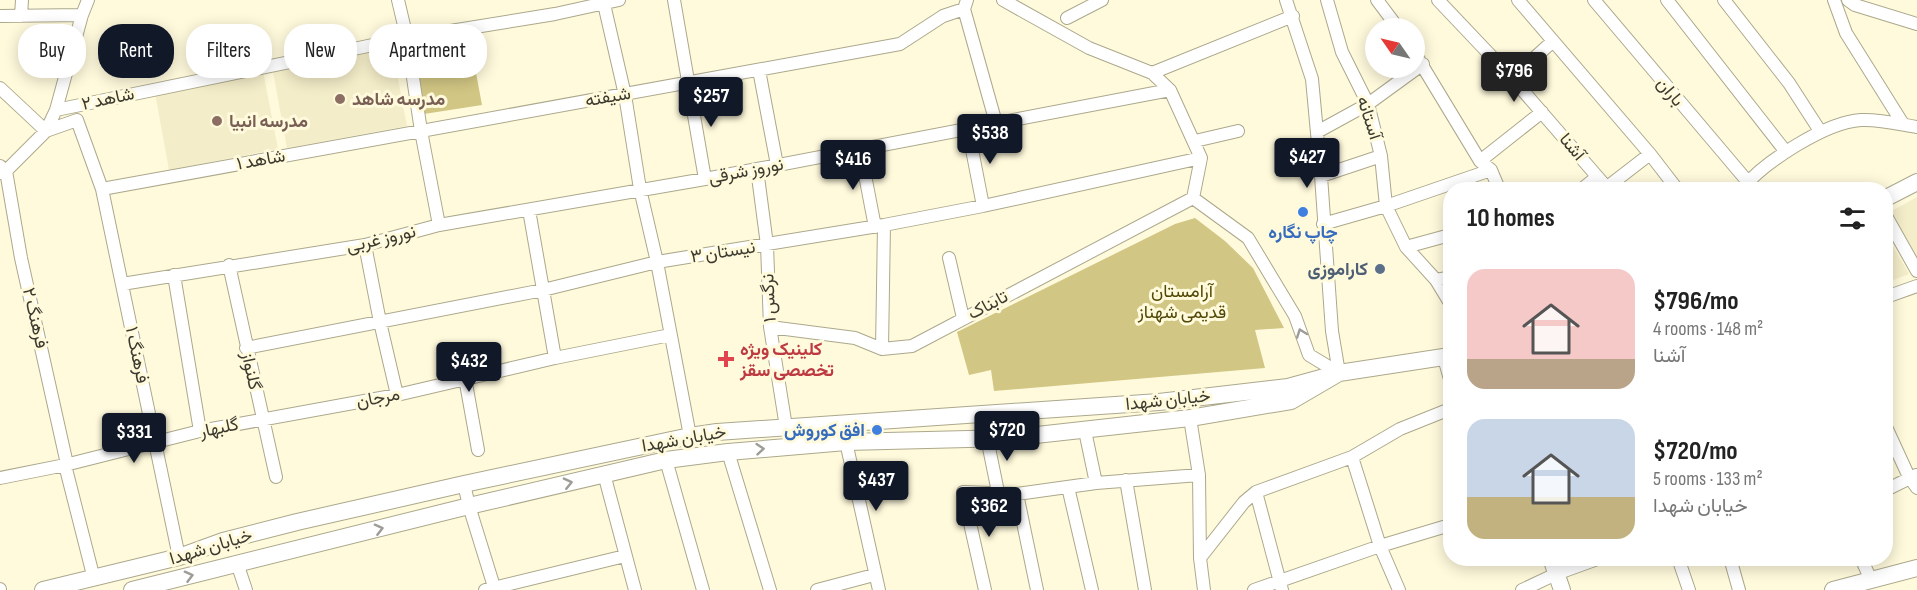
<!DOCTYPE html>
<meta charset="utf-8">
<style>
:root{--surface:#fff;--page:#f6f6f6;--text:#222;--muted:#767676;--accent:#111827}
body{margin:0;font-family:"Sofia Sans Condensed",Vazirmatn,sans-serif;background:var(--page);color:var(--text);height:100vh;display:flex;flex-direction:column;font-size:22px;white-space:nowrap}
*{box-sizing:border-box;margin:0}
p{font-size:20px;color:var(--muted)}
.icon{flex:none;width:33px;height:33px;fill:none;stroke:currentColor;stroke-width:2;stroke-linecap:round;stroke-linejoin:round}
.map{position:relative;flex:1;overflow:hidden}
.side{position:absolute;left:1443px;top:182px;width:450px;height:384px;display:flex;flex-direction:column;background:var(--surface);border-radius:24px;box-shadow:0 3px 15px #0003}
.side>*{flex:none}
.guide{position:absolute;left:18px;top:24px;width:570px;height:54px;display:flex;gap:12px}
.needle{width:39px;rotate:304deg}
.fabs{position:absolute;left:1365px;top:18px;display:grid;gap:12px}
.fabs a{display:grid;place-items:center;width:60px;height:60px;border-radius:50%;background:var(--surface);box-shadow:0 3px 15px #0003;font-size:30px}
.price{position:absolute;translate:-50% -51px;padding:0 14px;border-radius:6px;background:var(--accent);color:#fff;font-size:20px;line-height:39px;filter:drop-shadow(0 2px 3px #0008)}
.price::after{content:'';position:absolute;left:50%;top:36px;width:18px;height:14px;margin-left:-9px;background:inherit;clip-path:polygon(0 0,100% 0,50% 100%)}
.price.active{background:#222;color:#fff}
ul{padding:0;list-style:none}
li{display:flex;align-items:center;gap:18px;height:150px;padding:0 24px}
li span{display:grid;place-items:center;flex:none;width:168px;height:120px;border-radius:18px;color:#555}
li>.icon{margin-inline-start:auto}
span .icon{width:72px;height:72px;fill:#fffc;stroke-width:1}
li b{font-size:26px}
h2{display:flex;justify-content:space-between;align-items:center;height:72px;padding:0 24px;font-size:26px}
.pill{padding:0 21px;border-radius:24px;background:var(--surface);box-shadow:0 3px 15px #0003;font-size:21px;line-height:54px}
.pill.active{background:var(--accent);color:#fff}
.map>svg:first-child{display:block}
</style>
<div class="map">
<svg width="1917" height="590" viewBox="0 0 1917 590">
<rect width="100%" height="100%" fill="#fffadc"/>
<!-- built -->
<path fill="#f4edc9" d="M392,47L407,126L287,148L273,72Z
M263,71L278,149L169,170L155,93Z
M1917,197V262L1890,212Z
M1886,234L1909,274L1886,283Z"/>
<!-- green -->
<path fill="#d2c684" d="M469,35L482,105L424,114L413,45Z
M1195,218L1225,241L1253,268L1284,328L1255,330L1265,368L994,391L991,370L969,375L957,332L1175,224Z"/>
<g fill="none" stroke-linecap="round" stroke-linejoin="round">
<defs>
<path id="street" d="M398,0L407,38L421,131L439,225
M674,0L705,179
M967,0L964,9L996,123
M1003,0L1089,48L1152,73L1170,90L1201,158L1193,198
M1286,0L1312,79L1321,176L1332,331L1339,373
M1327,0L1342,52L1368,104L1381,156L1386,206L1406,247L1436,280L1450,303
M1377,0L1398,28
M1438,0L1512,78L1608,189
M1518,0L1650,154L1677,189
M1594,0L1748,182
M1667,0L1786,152
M1724,0L1789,83L1820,131
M1834,0L1846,33L1903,124
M1848,0L1855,5L1917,24
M604,4L625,95L640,189L657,262L690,436
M0,16L82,15
M21,16L22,0
M1067,18L1102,0
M1414,52L1480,161L1491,170L1499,189
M759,70L777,165
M1152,73L1293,16
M1512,78L1552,42
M0,88L46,131L77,120L102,189L179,557
M56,110L407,38L555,14L619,0
M968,129L983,206
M1317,132L1368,104L1423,64
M1195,141L1238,131
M860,149L875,227
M1480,161L1542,112
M0,166L6,171L21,258L67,464
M757,169L767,245L770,327L786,427
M0,173L6,171L46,131L56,110L82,15L88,0
M1321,176L1381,156
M1606,188L1650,154
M102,189L900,44L943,16L964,9
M1582,189L1597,177
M1742,189C1764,162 1826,122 1861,120C1879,119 1899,124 1917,127
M1193,198L1248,238L1295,316L1309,355L1339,373
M529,210L555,358
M1886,216L1917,271
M1323,224L1386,206L1491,170
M365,245L380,322L397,395
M1406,247L1450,235
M949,258L963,318
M229,265L276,477
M174,275L200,431
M1436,280L1450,277
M122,284L365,245L439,225L705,179L1170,90
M1886,297L1917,286
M770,327L855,338L882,349L912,346L1193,198
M246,348L543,290L657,262L884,225L983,206L1201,158
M882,349L884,225
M1444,358L1450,379
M465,378L478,450
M1190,418L1199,475L1200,558L1204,590
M1886,427L1909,477L1917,488
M1085,431L1096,483
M987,438L998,492
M846,442L879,590
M728,452L770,590
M1352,457L1380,546L1399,590
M666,460L703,590
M65,465L94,579
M604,474L635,590
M0,478L65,465L200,431L397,395L555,358L670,335
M1126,480L1145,590
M464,484L469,506L495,590
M1068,487L1092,590
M1886,490L1916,475
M1256,492L1282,590
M1017,494L1037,590
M1200,558L1244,502L1256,492L1352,457L1400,429L1450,409
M1678,558L1689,590
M1730,558L1739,590
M1861,558L1871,580
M237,563L246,590
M0,589V590
M485,590L625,556
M817,590L874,575
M985,590L963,492L1017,494L1096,483L1199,475
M1254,590L1380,546L1450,525
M1522,590L1556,574L1600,558"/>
<path id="secondary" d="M1886,198L1917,182
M1339,373L1450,356
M1551,558L1562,590
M43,590L179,557L223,541L297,522L464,484L690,436L717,432L1159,402L1288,387L1339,373L1291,401L1190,418L1009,438L846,442L728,452L666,460L469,506L132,590
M1833,590L1917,568"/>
</defs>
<!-- street casing -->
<use href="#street" stroke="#aca88c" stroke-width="14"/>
<!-- secondary casing -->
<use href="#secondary" stroke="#aca88c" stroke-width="18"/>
<!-- street -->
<use href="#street" stroke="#fff" stroke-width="12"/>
<!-- secondary -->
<use href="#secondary" stroke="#fff" stroke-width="16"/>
</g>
<!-- one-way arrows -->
<defs><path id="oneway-chevron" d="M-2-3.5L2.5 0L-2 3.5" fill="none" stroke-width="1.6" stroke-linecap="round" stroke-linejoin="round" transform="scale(1.5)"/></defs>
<g stroke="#9e9c97">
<use href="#oneway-chevron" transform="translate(1301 333) rotate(-110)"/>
<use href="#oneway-chevron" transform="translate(760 449) rotate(-5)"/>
<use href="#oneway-chevron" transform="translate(568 483) rotate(-13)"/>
<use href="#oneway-chevron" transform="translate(379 529) rotate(-14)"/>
<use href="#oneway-chevron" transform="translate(189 576) rotate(-15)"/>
</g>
<!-- markers -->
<g fill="#8d6e63" stroke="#fffadc" stroke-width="2">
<circle cx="340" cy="99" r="6"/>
<circle cx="217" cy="121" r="6"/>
</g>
<g fill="#3f7fe0" stroke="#fffadc" stroke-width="2">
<circle cx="1303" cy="212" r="6"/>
<circle cx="877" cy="430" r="6"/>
</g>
<circle fill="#5c6f8a" stroke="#fffadc" stroke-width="2" cx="1380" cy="269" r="6"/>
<path fill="#e0444e" stroke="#fffadc" stroke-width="2" d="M723 350h6v6h6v6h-6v6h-6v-6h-6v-6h6z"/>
<g text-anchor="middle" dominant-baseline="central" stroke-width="6" stroke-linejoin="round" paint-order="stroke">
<!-- street labels -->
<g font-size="18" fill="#3c3a2f" stroke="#fffadc">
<text transform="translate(1670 92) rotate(50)">باران</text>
<text transform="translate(608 97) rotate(-10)">شیفته</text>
<text transform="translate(108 99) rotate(-12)">شاهد ۲</text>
<text transform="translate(1369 118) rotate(72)">آستانه</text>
<text transform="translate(1572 147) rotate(50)">آشنا</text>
<text transform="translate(261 160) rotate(-10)">شاهد ۱</text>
<text transform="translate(746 171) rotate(-11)">نوروز شرقی</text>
<text transform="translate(381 239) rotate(-13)">نوروز غربی</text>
<text transform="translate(723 252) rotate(-9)">نیستان ۳</text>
<text transform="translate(769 298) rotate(-93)">نرگس ۱</text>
<text transform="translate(988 305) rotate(-28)">تابناک</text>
<text transform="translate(35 318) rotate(77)">فرهنگ ۲</text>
<text transform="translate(137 355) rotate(78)">فرهنگ ۱</text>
<text transform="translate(251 371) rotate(78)">گلنواز</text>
<text transform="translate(378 398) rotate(-11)">مرجان</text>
<text transform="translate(1168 400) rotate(-6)">خیابان شهدا</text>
<text transform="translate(219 428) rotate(-12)">گلبهار</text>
<text transform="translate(684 439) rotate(-10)">خیابان شهدا</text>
<text transform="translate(211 547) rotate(-17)">خیابان شهدا</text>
</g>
<!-- education labels -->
<g font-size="18" font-weight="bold" fill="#785e54" stroke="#fffadc" text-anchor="start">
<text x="352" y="99">مدرسه شاهد</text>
<text x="229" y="121">مدرسه انبیا</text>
</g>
<!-- shop labels -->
<g font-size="18" font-weight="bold" fill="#366cbe" stroke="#fffadc">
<text x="1303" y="232">چاپ نگاره</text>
<text x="865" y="430" text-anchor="end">افق کوروش</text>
</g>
<!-- service labels -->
<g font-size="18" font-weight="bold" fill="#4e5e75" stroke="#fffadc" text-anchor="end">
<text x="1368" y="269">کاراموزی</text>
</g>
<!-- park labels -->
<g font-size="18" fill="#514706" stroke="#fffadc">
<text x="1182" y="291">آرامستان<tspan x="1182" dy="21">قدیمی شهناز</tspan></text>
</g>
<!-- health labels -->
<g font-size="18" font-weight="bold" fill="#be3a42" stroke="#fffadc" text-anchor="start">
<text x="740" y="349">کلینیک ویژه<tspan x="740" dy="21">تخصصی سقز</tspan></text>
</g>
</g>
</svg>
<div class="fabs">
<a><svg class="needle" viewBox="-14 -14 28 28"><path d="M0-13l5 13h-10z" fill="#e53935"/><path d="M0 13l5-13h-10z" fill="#767676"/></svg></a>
</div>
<b class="price active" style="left:1514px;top:103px">$796</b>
<b class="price" style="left:711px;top:128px">$257</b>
<b class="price" style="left:990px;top:165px">$538</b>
<b class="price" style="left:1307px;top:189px">$427</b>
<b class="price" style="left:853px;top:191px">$416</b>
<b class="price" style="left:469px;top:393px">$432</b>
<b class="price" style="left:1007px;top:462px">$720</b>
<b class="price" style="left:134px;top:464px">$331</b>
<b class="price" style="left:876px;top:512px">$437</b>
<b class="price" style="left:989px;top:538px">$362</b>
<div class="guide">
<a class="pill">Buy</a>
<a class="pill active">Rent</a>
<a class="pill">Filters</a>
<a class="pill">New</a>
<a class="pill">Apartment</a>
</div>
<section class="side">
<h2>10 homes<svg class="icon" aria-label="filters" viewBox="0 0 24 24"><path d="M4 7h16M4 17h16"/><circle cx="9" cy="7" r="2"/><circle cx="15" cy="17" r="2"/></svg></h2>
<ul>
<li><span style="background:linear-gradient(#f6c9c9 75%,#b9a48a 0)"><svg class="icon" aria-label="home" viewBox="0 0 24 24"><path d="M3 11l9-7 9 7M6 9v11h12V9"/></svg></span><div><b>$796/mo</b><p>4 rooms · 148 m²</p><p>آشنا</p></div></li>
<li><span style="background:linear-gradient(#c9d6e8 65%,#c2b280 0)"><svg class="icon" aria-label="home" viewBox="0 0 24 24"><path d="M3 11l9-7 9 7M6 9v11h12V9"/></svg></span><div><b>$720/mo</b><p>5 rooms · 133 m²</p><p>خیابان شهدا</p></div></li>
</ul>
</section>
</div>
